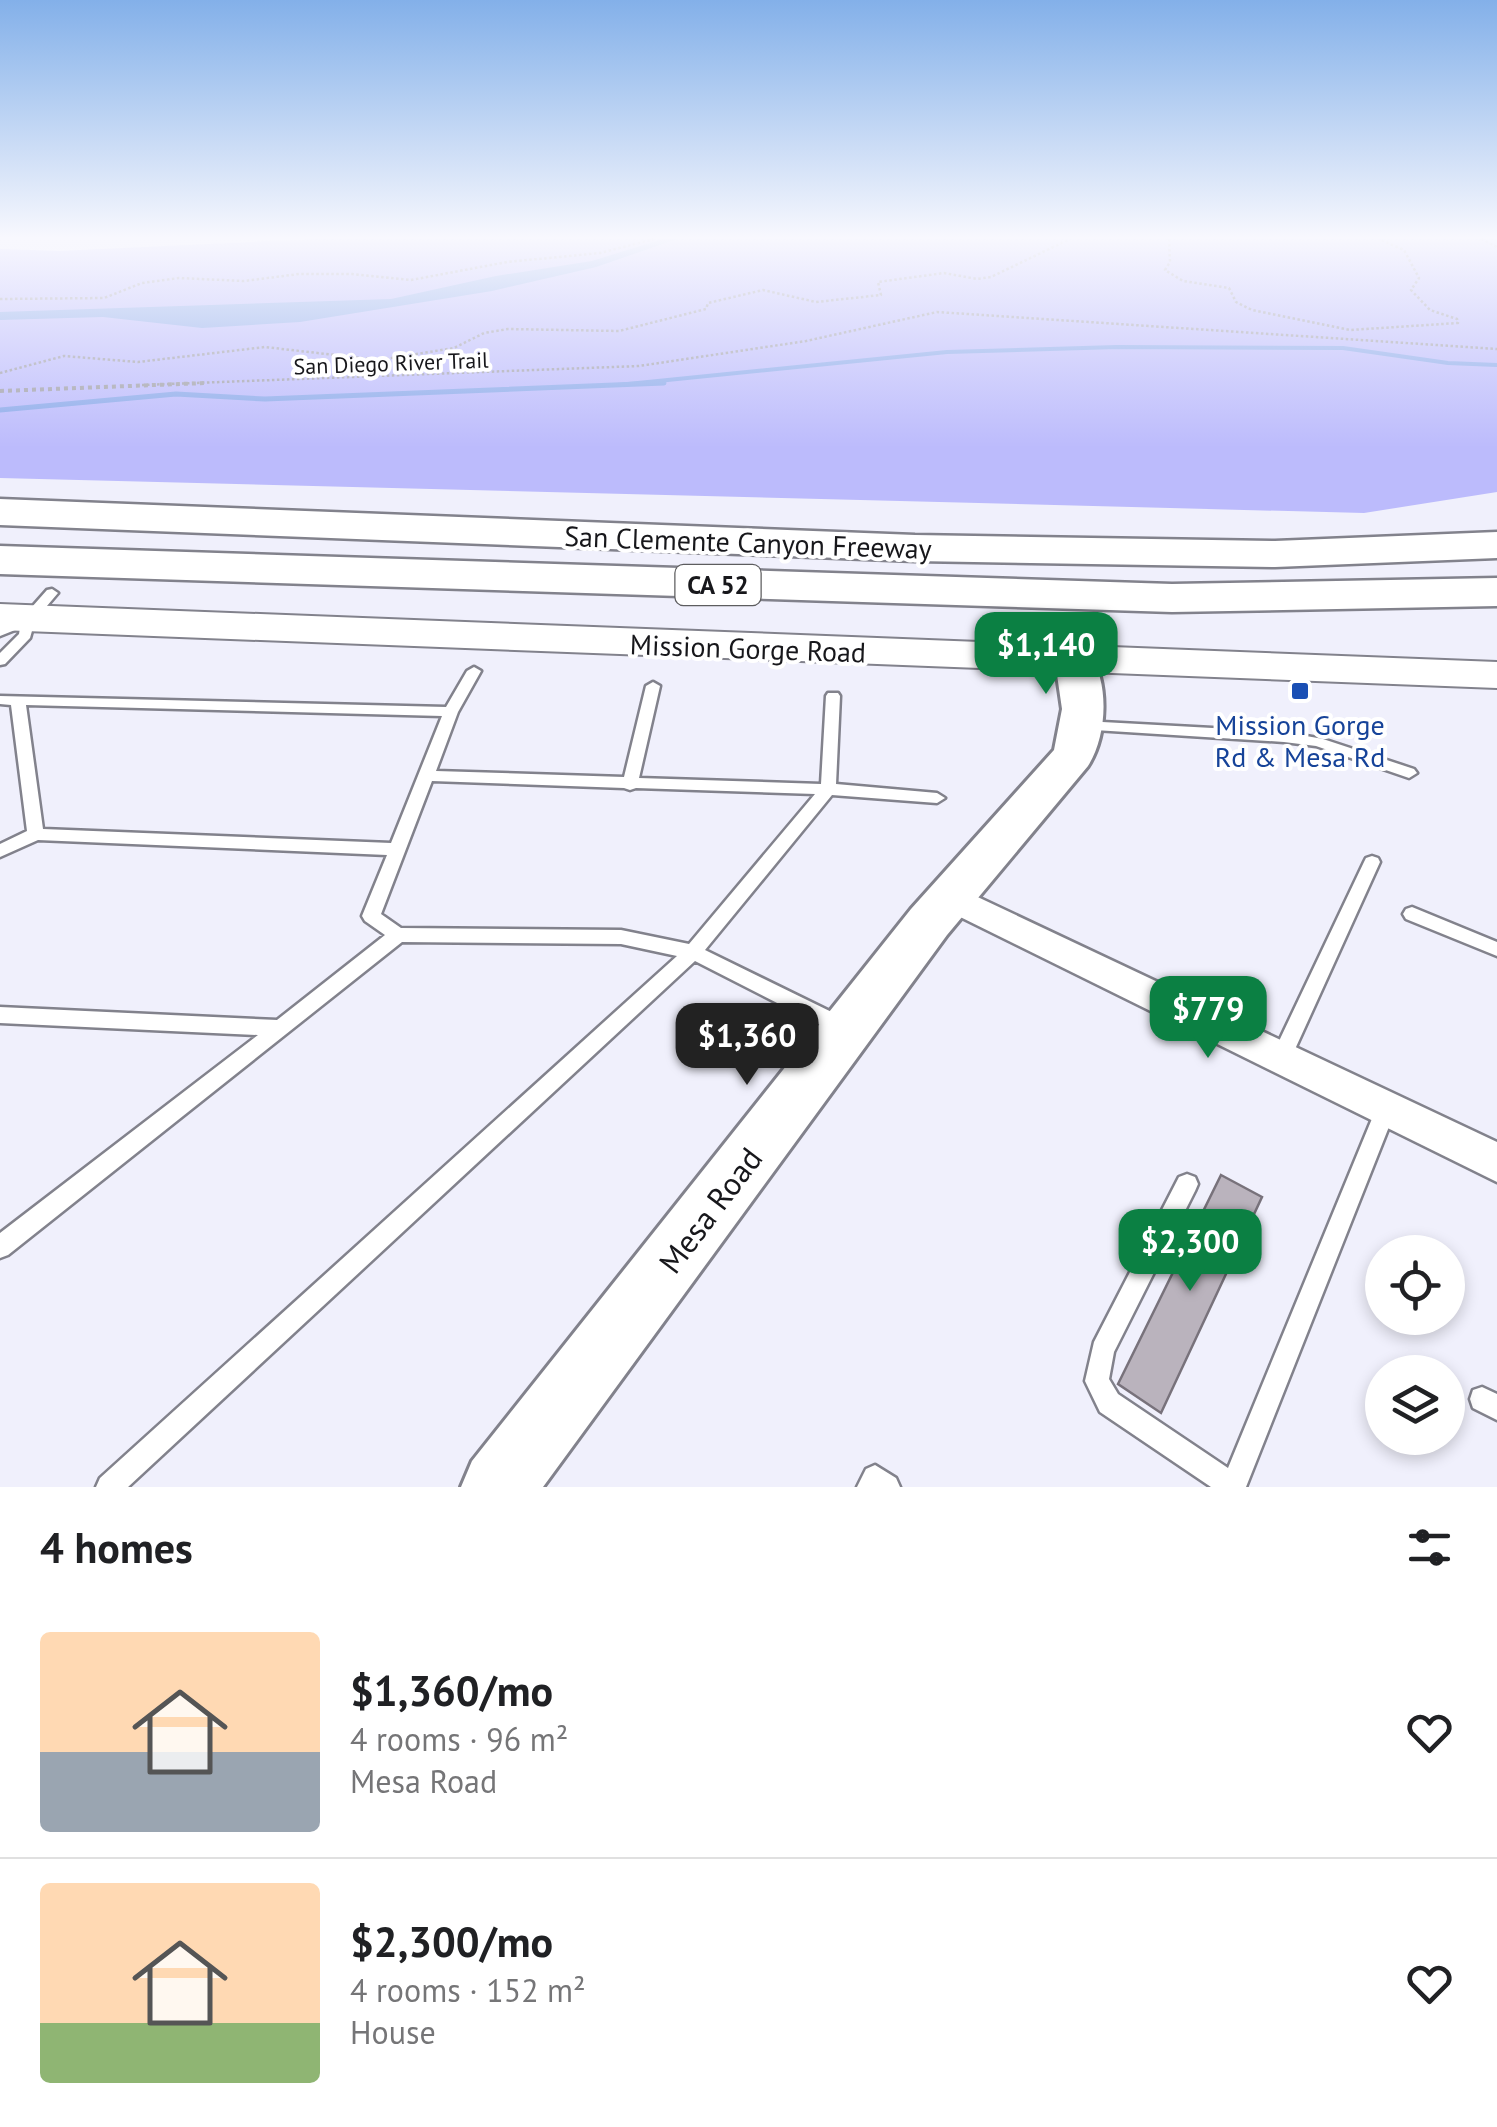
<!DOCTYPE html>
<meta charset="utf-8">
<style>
:root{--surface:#fff;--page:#f2f2f2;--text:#202124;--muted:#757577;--line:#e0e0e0;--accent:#0b8043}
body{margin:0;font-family:"PT Sans",sans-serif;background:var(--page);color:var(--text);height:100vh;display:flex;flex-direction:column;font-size:38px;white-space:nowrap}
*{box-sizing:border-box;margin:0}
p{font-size:32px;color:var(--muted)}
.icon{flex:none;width:55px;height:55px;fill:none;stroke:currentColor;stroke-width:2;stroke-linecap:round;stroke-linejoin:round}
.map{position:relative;height:1487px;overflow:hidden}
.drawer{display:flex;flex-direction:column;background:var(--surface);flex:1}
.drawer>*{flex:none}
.tools{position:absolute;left:1365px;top:1235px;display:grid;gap:20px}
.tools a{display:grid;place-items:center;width:100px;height:100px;border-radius:50%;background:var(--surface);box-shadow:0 5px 15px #0003;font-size:50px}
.price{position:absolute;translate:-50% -85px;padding:0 22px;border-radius:20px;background:var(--accent);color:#fff;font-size:32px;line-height:65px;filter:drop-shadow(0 2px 5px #0008)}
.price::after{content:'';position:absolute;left:50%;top:60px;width:30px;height:22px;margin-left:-15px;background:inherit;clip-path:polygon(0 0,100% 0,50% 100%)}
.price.active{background:#222;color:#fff}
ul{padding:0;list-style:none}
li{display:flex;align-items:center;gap:30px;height:250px;padding:0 40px}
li+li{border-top:2px solid var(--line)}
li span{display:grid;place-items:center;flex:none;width:280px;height:200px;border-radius:10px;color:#555}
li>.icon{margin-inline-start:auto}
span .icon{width:120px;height:120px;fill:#fffc;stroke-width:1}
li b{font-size:42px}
h2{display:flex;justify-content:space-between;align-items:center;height:120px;padding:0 40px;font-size:42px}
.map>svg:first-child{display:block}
</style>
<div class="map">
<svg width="1497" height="1487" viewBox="0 0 1497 1487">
<rect width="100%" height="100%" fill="#f0f0fc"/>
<!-- green -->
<path fill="#bcbbfc" d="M312,239H1497V492L1364,513L0,478V249L59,251Z"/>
<!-- water -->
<path fill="#8caaea" d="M663,239H677L596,267L492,291L300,322L202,328L103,317L0,320V312L391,299L496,276L592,261Z"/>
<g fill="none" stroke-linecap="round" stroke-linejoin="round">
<!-- stream-far1 -->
<path stroke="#8caaea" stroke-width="4" d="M618,385L947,352L1117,347L1343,348L1448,363L1497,365"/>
<!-- stream -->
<path stroke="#8caaea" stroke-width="5" d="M0,410L176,394L265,399L664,383"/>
</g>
<!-- building -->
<path fill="#bab3bd" stroke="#78727b" stroke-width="2.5" d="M1221,1175L1262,1197L1161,1413L1118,1384Z"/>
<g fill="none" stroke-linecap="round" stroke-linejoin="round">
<defs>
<path id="lane" d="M52,589L58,593L35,620L30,638L5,664L0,665V653L19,634L20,628L0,636V627L24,616L47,590Z
M474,667L481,671L458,712L436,771L624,777L646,686L653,682L660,686L639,778L821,784L826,696L828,693H838L840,696L836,784L937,793L945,798L937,803L832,795L705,950L848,1020L851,1026L848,1032L841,1034L834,1032L695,961L128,1487H96L100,1478L677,956L621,944L402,942L8,1255L0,1258V1233L258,1035L0,1023V1007L277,1020L385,935L365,921L362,916L387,855L38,840L0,857V844L27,831L11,705L0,704V696L446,707L467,671ZM26,705L442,716L391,843L43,829ZM432,781L624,788L630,790L636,788L815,794L689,944L621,930L401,928L381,914Z
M1084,721L1284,732L1323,739L1414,769L1417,773L1409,778L1316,746L1284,742L1079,729L1077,726L1079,723Z
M1372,856L1378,858L1380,862L1291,1058L1288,1064L1281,1066L1274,1064L1271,1058L1364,862L1366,858Z
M1412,907L1497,942V956L1406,919L1403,914L1406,909Z
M1386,1100L1393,1103L1396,1109L1246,1487H1211L1100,1412L1085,1381L1094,1342L1179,1177L1187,1174L1195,1177L1198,1184L1195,1191L1114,1352L1109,1379L1118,1394L1228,1468L1376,1109L1379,1103Z
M1482,1387L1497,1394V1420L1473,1408L1470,1399L1473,1390Z
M875,1465L896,1478L900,1487H857L866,1469Z"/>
<path id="street" d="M950,884L1497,1142V1182L938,906L933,897L938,888Z"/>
<path id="secondary" d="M1075,649L1089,653C1110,683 1107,736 1088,766L947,935L543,1487H461L472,1461L911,909L1054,750L1062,709L1055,661L1061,653Z"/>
<path id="primary" d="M0,604L1497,662V688L0,630Z"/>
<path id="highway" d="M0,499L915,535L1275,541L1497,532V558L1275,567L915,561L0,525Z
M0,546L1172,584L1497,578V606L1172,612L0,574Z"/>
</defs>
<!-- lane casing -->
<use href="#lane" stroke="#82828c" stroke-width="5"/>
<!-- street casing -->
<use href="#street" stroke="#82828c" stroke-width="5"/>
<!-- secondary casing -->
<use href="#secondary" stroke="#82828c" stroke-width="6"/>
<!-- primary casing -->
<use href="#primary" stroke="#82828c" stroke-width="4"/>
<!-- highway casing -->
<use href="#highway" stroke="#82828c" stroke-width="5"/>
<!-- path-far1 -->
<path stroke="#9f9fa8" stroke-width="2.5" stroke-dasharray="2.5 2.5" stroke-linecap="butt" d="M1169,239L1170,262L1165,270L1183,281L1229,288L1236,302L1252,310L1350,330L1458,323L1457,319L1430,310L1411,290L1419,278L1404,250L1379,239
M1481,239L1497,247
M0,299L104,298L142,283L179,278L244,281L299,274H352L411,280L507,262L600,253L654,239
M0,373L64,356L138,362L265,347L379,360L454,348L484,333L508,329L619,331L706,309L708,303L763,290L816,302L881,295L878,282L944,273L977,279L991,277L1070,239
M142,385L639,366L806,341L937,312L1497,349"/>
<!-- path -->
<path stroke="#9f9fa8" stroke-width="4" stroke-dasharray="4 4" stroke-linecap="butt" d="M0,391L206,383"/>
<!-- lane -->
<use href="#lane" fill="#fff" fill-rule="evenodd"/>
<!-- street -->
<use href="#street" fill="#fff" fill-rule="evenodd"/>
<!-- secondary -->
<use href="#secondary" fill="#fff" fill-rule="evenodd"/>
<!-- primary -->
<use href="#primary" fill="#fff" fill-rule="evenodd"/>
<!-- highway -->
<use href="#highway" fill="#fff" fill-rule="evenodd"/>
</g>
<!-- sky -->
<linearGradient id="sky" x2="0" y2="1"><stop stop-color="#83b0e9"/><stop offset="0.53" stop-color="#f8f8fe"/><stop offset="1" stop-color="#f8f8fe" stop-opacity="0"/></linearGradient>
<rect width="1497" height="448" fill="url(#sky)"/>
<!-- markers -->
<rect fill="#1a4fb4" stroke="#fff" stroke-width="4" x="1290" y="681" width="20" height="20" rx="5"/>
<g text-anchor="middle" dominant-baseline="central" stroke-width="8" stroke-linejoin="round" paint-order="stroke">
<!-- far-street labels -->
<g font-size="22" fill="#17171b" stroke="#fff">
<text transform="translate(391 363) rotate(-2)">San Diego River Trail</text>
</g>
<!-- shield labels -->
<rect fill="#fff" stroke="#5d5d5f" stroke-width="2.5" x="675.5" y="565" width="85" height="40" rx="8"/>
<g font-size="25" font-weight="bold" fill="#17171b">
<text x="718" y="585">CA 52</text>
</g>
<!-- street labels -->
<g font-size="28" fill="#17171b" stroke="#fff">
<text transform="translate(748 542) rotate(2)">San Clemente Canyon Freeway</text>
<text transform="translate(748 648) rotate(2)">Mission Gorge Road</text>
</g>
<!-- transit labels -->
<g font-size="28" fill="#164399" stroke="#fff">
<text x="1300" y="724">Mission Gorge<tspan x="1300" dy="32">Rd &amp; Mesa Rd</tspan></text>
</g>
<!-- near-street labels -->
<g font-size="32" fill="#17171b" stroke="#fff">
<text transform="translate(710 1210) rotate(-53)">Mesa Road</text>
</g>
</g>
</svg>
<div class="tools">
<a><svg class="icon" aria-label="locate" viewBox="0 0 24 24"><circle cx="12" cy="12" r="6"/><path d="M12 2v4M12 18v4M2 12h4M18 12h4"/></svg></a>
<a><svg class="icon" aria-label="layers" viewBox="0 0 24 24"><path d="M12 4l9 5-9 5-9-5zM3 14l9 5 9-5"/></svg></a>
</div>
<b class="price" style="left:1046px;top:697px">$1,140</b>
<b class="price" style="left:1208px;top:1061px">$779</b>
<b class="price active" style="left:747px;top:1088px">$1,360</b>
<b class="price" style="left:1190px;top:1294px">$2,300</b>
</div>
<section class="drawer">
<h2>4 homes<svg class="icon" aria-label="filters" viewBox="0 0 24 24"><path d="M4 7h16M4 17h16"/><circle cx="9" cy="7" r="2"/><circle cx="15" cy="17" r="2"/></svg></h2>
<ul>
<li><span style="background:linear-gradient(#ffd9b3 60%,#9aa5b1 0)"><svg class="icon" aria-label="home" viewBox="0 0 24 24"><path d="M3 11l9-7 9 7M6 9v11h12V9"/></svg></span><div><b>$1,360/mo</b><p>4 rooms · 96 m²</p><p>Mesa Road</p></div><svg class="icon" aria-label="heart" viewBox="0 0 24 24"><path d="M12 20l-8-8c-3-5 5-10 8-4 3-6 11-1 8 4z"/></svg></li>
<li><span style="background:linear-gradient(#ffd9b3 70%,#8fb573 0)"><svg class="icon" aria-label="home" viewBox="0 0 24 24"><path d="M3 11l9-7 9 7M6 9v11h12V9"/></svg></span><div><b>$2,300/mo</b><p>4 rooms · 152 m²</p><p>House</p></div><svg class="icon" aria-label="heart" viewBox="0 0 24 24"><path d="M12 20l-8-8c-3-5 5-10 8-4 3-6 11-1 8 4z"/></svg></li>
</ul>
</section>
